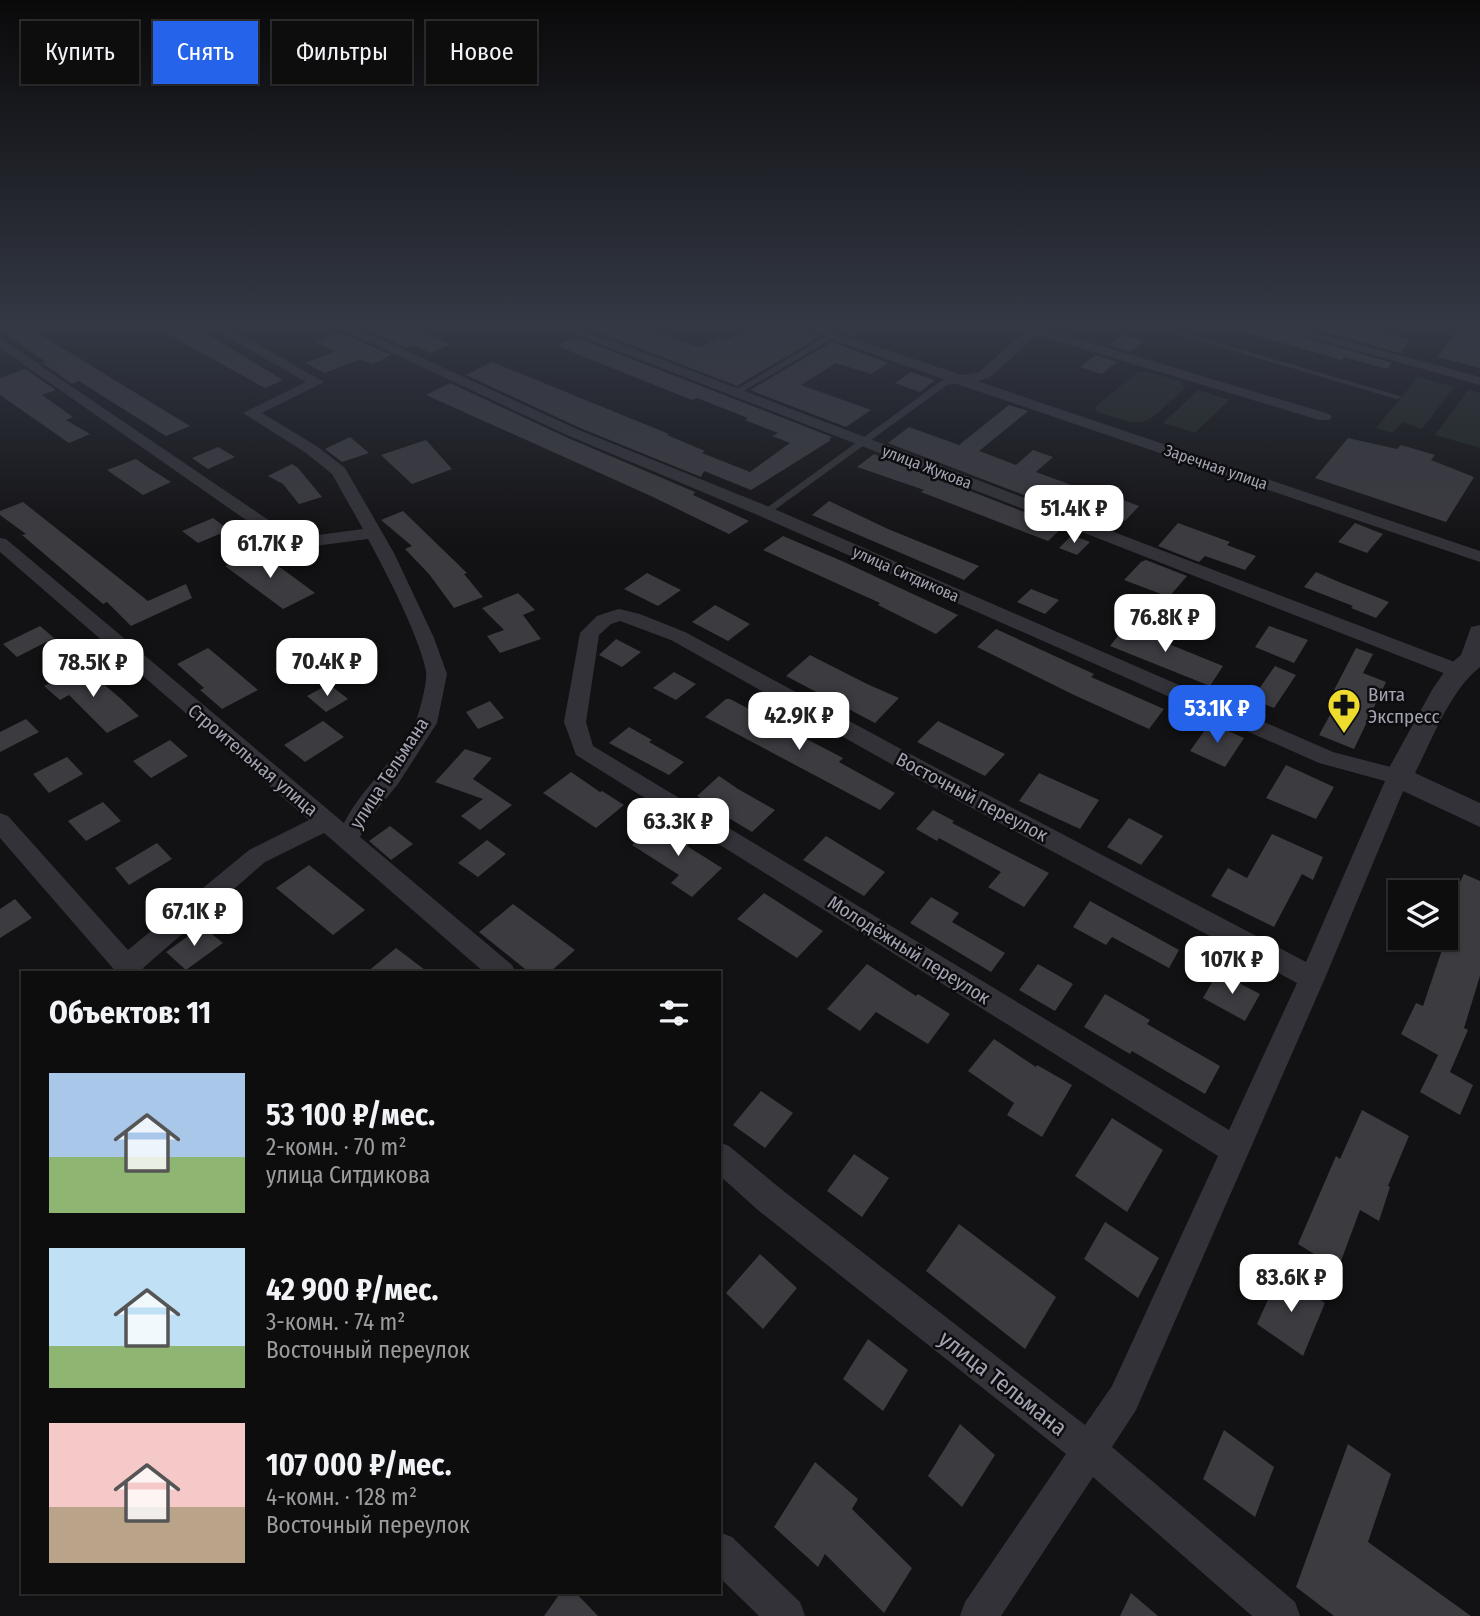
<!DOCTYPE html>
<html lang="ru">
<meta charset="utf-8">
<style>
:root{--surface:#0e0d0e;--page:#1c1b1c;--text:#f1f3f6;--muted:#9b9c9e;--line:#2e2d2e;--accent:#2563eb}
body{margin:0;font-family:"Fira Sans Condensed",sans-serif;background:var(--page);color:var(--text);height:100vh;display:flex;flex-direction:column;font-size:26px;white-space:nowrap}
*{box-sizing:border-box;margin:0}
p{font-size:23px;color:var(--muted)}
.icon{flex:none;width:38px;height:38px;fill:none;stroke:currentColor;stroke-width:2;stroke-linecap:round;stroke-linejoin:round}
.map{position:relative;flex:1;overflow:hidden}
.side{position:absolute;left:21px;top:971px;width:700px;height:623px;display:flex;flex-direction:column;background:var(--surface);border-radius:0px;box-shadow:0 2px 5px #0004,0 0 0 2px var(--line)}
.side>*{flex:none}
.guide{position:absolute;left:21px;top:21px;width:700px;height:63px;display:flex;gap:14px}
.tools{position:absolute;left:1388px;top:880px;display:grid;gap:14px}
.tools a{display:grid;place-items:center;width:70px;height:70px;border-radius:0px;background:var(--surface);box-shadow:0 2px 5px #0004,0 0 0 2px var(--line);font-size:35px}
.price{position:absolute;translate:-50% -60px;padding:0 16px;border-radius:14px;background:#fff;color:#222;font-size:23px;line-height:46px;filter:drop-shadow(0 2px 4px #0008)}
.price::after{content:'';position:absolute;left:50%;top:42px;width:21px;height:16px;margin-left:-10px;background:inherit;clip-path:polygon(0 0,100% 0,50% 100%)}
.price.current{background:var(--accent);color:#fff}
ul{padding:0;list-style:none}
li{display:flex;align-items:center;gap:21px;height:175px;padding:0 28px}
li span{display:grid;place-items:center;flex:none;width:196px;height:140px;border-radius:0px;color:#555}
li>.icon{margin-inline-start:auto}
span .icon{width:84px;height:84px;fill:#fffc;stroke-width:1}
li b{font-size:30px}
h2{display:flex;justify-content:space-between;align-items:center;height:84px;padding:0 28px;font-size:30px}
.pill{padding:0 24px;border-radius:0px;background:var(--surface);box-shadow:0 2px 5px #0004,0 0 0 2px var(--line);font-size:24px;line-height:63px}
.pill.current{background:var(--accent);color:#fff}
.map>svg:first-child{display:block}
</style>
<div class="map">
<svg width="1480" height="1616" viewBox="0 0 1480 1616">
<rect width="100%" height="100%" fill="#121113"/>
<!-- green -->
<path fill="#1e2620" d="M1138,372H1148L1182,382L1184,389C1143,425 1151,430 1097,412L1095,407Z
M1418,377L1454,387L1422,429L1402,422L1393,433L1376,428Z
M1198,390L1229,400L1195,433L1163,423Z
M1468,390L1480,393V448L1435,435Z"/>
<!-- building -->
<path fill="#3c3b40" d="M0,323H21L190,426L166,436L79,381L72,384L42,363L46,362L0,330Z
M148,323H189L283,380L265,388Z
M366,323H402L450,344L431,353L412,345L406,348L359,326Z
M601,323H633L700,348L719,337L727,340L758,323H785L819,337L737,386L590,329Z
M817,323H873L854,336Z
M1235,323H1256L1392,363L1387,369L1344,357L1342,360L1235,329Z
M1292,323H1355L1410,340L1400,353Z
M1462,323H1480V368L1438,357Z
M336,333H342L391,355L373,364L360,359L325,373L305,363L336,351L315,342Z
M1123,335L1144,341L1130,352L1109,345Z
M575,337L832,437L829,439L831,440L751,490L704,471L701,477L580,428L466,375L492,362L669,434L667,435L705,451L702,453L750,472L790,443L772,436L778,433L745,420L748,418L697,398L692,400L557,346Z
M832,342L888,363L871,374L836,363L801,385L871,410L846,427L750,390Z
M1096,355L1117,362L1102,374L1080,367Z
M25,369L56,390L42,395L73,417L66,420L90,434L69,443L0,395V378Z
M911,372L935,380L920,392L895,383Z
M450,383L568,438L695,492L693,495L749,521L729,534L651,496L426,395Z
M1009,405L1028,411L979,451L1016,465L1033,450L1053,457L1036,472L1112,500L1115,497L1139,506L1125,521L1085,507L1076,515L888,443L909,427L959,445Z
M350,437L369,453L342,462L325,449Z
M1348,438L1397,449L1401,445L1435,455L1431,460L1474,477L1446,522L1315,478Z
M426,440L452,469L412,484L381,455Z
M218,447L235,457L208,469L192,458Z
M874,454L1063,527L1048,541L921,492L924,490L857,467Z
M136,459L149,468L171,482L143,495L107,470Z
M292,464L298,468L322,497L299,504L283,484L268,476Z
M829,501L888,529L979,566L964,580L812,515Z
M23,502L148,601L186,584L192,598L131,626L107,602L103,604L22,535L26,534L0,515V511Z
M403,511L467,573L464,574L483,597L454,608L429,574L405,549L412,546L381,520Z
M213,518L229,530L198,543L182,531Z
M1178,523L1230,542L1227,545L1256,556L1245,570L1205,556L1199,562L1158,546Z
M1355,523L1383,534L1367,553L1338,542Z
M1072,535L1090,542L1077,555L1059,548Z
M783,536L842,561L958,615L936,634L878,605L880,603L763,550Z
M260,550L273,562L315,593L283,609L225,566Z
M1146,560L1187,576L1169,597L1124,580L1141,562Z
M1316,572L1339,582L1389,602L1376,618L1351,608L1353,606L1304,587Z
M647,573L681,590L658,606L624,589Z
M1031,589L1059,600L1045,614L1017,602Z
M518,593L535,610L523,615L541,639L500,653L487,636L504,630L482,608Z
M715,605L750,624L728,641L692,622Z
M1129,622L1158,633L1154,638L1223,666L1210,686L1110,646Z
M40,626L54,638L17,657L3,644Z
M1269,626L1308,640L1294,663L1255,647Z
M996,629L1094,674L1091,677L1164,709L1149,729L1074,695L977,647Z
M616,639L641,652L622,667L599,655Z
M208,648L219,657L258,690L222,709L200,690L204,688L177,664Z
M1356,648L1373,654L1363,673L1386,682L1354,749L1319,735L1342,693L1334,690Z
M810,655L867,684L899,698L875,723L786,676Z
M82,666L120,698L139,716L107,733L69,695L60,700L44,686Z
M1275,666L1296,675L1274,708L1252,699Z
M674,672L696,684L676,700L653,688Z
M329,684L348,699L326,712L307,696Z
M726,699H730L843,758L839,762L895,793L880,810L705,717Z
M490,701L504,718L478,729L466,712Z
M26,719L39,732L0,752V732Z
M323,721L344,737L305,762L284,745Z
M938,721L1005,754L985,776L917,742Z
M1210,723L1244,738L1225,767L1190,751Z
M629,727L652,740L649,742L684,762L669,775L609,743Z
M170,740L188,756L151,778L133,761Z
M465,749L492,758L473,779L512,805L480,830L461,816L483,799L435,782Z
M67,757L83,774L49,793L33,774Z
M1286,765L1334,787L1316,819L1266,798Z
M571,772L600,792L602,791L624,805L596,828L543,793Z
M1039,773L1099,800L1080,829L1019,801Z
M719,776L738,789L775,810L752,832L727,817L729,815L697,796Z
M103,802L121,821L86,841L68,821Z
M933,810L954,821L952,823L1049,873L1024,907L988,887L1001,872L939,838L937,841L916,829Z
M1129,818L1163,836L1141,865L1107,847Z
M658,822L690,843L687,846L722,868L692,897L671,883L679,875L632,845Z
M390,826L413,844L391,860L369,841Z
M1272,834L1323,857L1313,880L1302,874L1274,927L1211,896L1228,868L1247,878Z
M826,836L885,872L864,896L803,860Z
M487,840L506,854L478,877L458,863Z
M157,843L172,859L129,885L115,868Z
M309,865L365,910L333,935L276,888Z
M1464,874L1480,881V976L1464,1028L1468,1030L1450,1072L1473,1085L1460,1115L1420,1092L1438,1055L1401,1034L1416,1003L1423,1006L1445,941L1442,939L1446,938V931L1460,899L1453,896Z
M764,893L823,931L797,958L737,919Z
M931,897L959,913L952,922L1005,953L991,972L910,923Z
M15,899L32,918L0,938V909Z
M1090,901L1179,950L1169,968L1112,937L1106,945L1073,927Z
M513,904L575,950L549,973H530L479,932Z
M202,926L223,943L186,970L166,952Z
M396,948L429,973H366Z
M867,964L916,996L918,994L950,1014L928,1044L876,1012L860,1031L827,1009Z
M1038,964L1073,984L1055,1011L1019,990Z
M1218,972L1260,994L1245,1021L1203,998Z
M1105,994L1150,1020L1147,1024L1220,1066L1205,1094L1132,1051L1130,1054L1084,1027Z
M994,1039L1036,1067L1037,1065L1072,1085L1042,1137L1007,1115L1014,1103L968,1071Z
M761,1091L793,1113L765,1148L733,1125Z
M1362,1110L1409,1136L1388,1186L1390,1187L1379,1221L1360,1210L1338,1269L1298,1244L1336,1156L1340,1159Z
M1112,1118L1163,1150L1127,1212L1075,1176Z
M854,1154L889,1178L862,1217L827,1191Z
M1105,1222L1159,1258L1138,1298L1084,1259Z
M959,1224L1056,1297L1025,1349L926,1271Z
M760,1254L797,1288L763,1329L726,1293Z
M1280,1273L1325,1303L1303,1356L1257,1324Z
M868,1339L908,1370L883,1411L843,1379Z
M960,1424L995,1455L962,1507L928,1476Z
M1224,1430L1274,1467L1255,1517L1203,1479Z
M1348,1444L1391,1474L1368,1542L1471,1616H1334L1296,1587Z
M815,1462L858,1499L852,1509L912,1568L884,1613L825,1554L818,1567L774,1527Z
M561,1592H575L598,1616H544Z
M1131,1593L1158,1616H1120Z"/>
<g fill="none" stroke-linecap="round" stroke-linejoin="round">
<!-- service -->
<path fill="#333238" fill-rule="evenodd" d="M1139,323H1151L1403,397L1396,399Z
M828,335L835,337L737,395L730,393Z
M959,378L963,380L962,382L947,385L769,514H763L761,512L941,381Z"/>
<!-- minor -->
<path fill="#333238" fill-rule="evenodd" d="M203,323H220L324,382L262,413L318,447L345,468L394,553L434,638L447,674L437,723L398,784L369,819L360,837L512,965L516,973H485L324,833L265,862L143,968L146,973H117L0,838V813L8,816L128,950L249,850L309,820L0,552V538L6,539L344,823C362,787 397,760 415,723C419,715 428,680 426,671C419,636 386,572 368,539L292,549L286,548L0,348V338L295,538L363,529L332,474L306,453L243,413L306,382Z
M328,323H346L579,430L772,508L1333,752L1406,771L1409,777L1325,978L1136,1410L1112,1447L1295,1602L1300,1616H1252L1093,1477L1001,1616H960L965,1602L1066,1454L759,1211L719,1175V1142L729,1146L781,1189L1085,1425L1112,1386L1218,1156L576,755L564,722L580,633L597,616L612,611L619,609L640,614L685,632L925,762L1306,962L1385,781L1319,763L760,516L569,436ZM620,621L671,640L909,774L1297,983L1229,1130L593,746L586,722L599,635L611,624Z
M546,323H566L1465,666L1468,671L1465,676H1451Z
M787,323H808L961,375L979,372L1025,332L1003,323H1025L1329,414L1332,417L1329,420H1319L1037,335L989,378L977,381L1480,551V562L954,383Z
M1258,323H1281L1480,377V385Z
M719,1532L732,1537L800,1602L805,1616H759L719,1577Z"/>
<!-- tertiary -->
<path fill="#333238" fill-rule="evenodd" d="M1480,625V667C1449,692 1433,738 1415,773L1480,803V827L1388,784L1384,777L1432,690L1449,665L1461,655L1471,627Z"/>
</g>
<!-- sky -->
<linearGradient id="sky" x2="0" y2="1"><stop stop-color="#0a090a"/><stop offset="0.59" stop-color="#333844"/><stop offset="1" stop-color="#333844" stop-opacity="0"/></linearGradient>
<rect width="1480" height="549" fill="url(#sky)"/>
<!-- icons -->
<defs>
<symbol id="pharmacy-pin" viewBox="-11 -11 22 30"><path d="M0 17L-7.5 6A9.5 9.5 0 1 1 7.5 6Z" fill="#efdb2d" stroke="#0d0c0e"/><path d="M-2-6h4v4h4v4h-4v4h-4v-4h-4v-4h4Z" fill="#111"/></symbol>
</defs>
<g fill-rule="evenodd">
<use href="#pharmacy-pin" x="1325" y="686" width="38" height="52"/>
</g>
<g text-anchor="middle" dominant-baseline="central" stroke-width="5" stroke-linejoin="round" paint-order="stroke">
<!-- far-street labels -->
<g font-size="16" fill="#a3a4b3" stroke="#0d0c0e">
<text transform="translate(927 467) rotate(21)">улица Жукова</text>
<text transform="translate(1216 467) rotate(19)">Заречная улица</text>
<text transform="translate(906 574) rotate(24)">улица Ситдикова</text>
</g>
<!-- poi labels -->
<g font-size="19" fill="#a3a4b3" stroke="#0d0c0e" text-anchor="start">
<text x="1368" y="694">Вита<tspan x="1368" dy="22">Экспресс</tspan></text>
</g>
<!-- street labels -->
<g font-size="19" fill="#a3a4b3" stroke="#0d0c0e">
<text transform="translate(253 760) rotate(40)">Строительная улица</text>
<text transform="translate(389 773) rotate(-57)">улица Тельмана</text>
<text transform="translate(972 797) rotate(28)">Восточный переулок</text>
<text transform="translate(909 950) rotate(32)">Молодёжный переулок</text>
</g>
<!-- near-street labels -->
<g font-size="23" fill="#a3a4b3" stroke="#0d0c0e">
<text transform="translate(1003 1383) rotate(38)">улица Тельмана</text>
</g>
</g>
</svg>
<div class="tools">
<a><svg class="icon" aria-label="layers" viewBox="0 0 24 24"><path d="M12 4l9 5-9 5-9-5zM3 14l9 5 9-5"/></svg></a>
</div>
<b class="price" style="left:1074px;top:545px">51.4K ₽</b>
<b class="price" style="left:270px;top:580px">61.7K ₽</b>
<b class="price" style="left:1165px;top:654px">76.8K ₽</b>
<b class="price" style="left:327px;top:698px">70.4K ₽</b>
<b class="price" style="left:93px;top:699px">78.5K ₽</b>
<b class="price current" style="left:1217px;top:745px">53.1K ₽</b>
<b class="price" style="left:799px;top:752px">42.9K ₽</b>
<b class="price" style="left:678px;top:858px">63.3K ₽</b>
<b class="price" style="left:194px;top:948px">67.1K ₽</b>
<b class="price" style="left:1232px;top:996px">107K ₽</b>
<b class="price" style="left:1291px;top:1314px">83.6K ₽</b>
<div class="guide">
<a class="pill">Купить</a>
<a class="pill current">Снять</a>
<a class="pill">Фильтры</a>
<a class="pill">Новое</a>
</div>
<section class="side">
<h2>Объектов: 11<svg class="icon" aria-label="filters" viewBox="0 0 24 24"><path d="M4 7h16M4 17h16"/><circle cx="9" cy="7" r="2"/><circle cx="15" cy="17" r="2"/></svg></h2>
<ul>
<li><span style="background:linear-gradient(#a9c7e8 60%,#8fb573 0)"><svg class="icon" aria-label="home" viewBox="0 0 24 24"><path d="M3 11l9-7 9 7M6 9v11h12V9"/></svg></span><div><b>53 100 ₽/мес.</b><p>2-комн. · 70 m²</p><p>улица Ситдикова</p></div></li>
<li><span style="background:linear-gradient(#bfe0f5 70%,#8fb573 0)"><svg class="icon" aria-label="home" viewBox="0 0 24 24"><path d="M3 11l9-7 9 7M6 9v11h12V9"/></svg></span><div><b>42 900 ₽/мес.</b><p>3-комн. · 74 m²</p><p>Восточный переулок</p></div></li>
<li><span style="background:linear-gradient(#f6c9c9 60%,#b9a48a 0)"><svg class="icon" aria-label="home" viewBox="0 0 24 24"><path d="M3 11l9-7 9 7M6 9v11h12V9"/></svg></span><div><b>107 000 ₽/мес.</b><p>4-комн. · 128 m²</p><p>Восточный переулок</p></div></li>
</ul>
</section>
</div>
